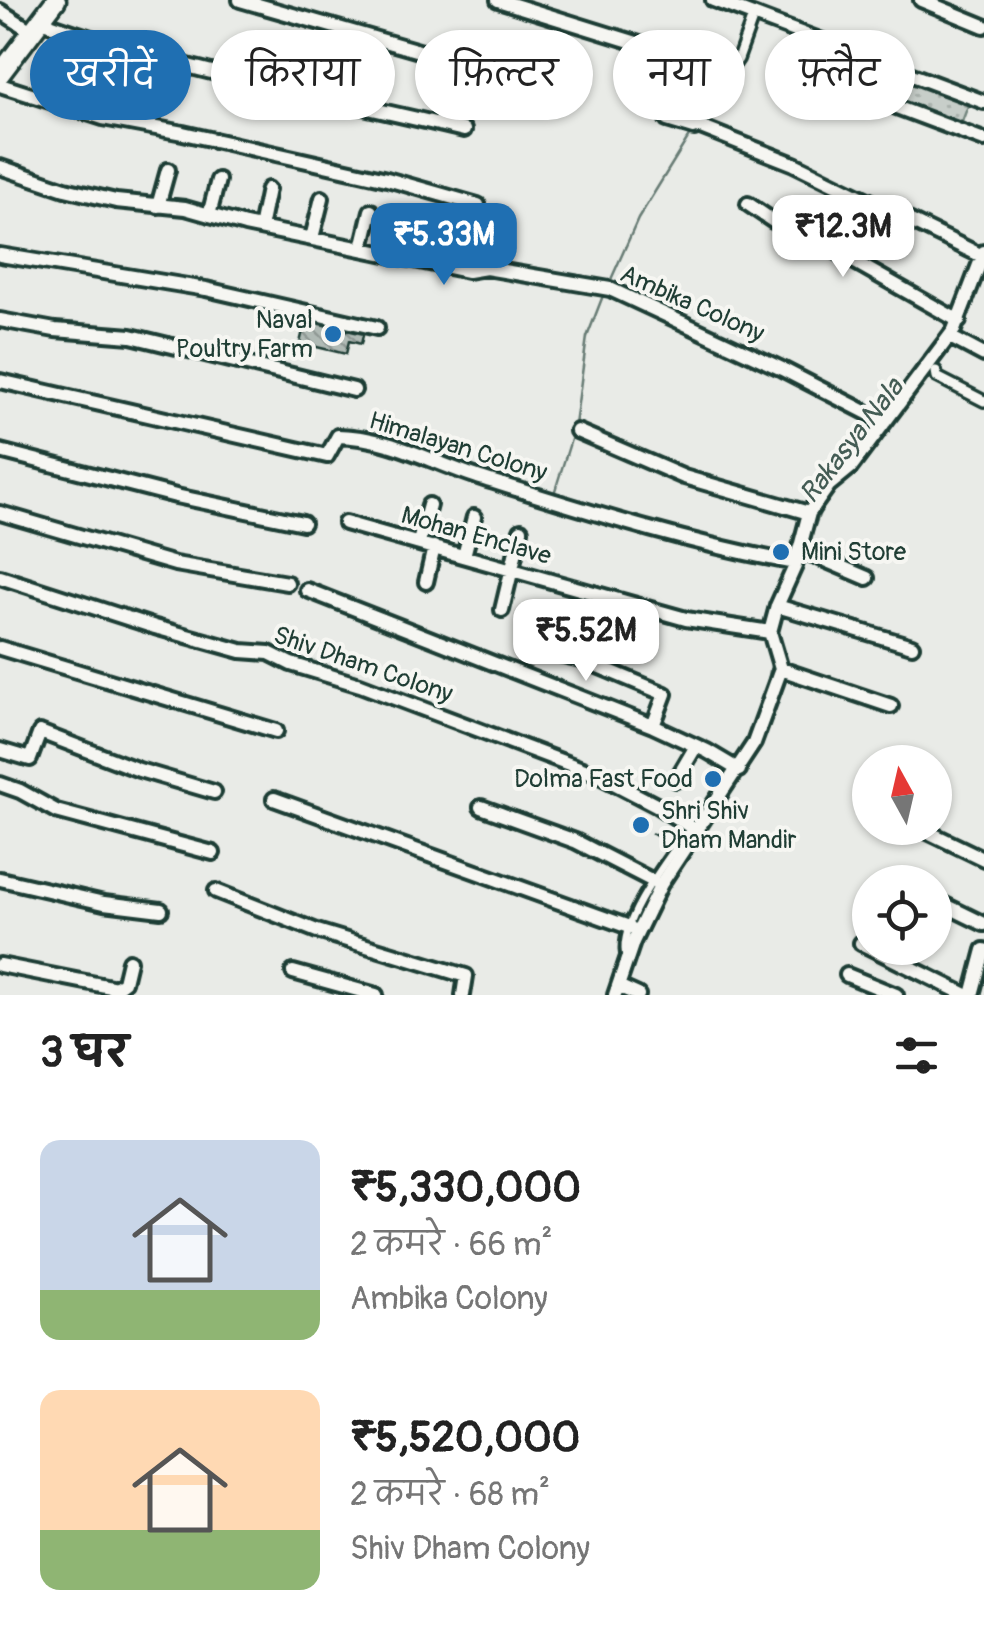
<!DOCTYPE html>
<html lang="hi">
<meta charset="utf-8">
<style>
:root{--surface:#fff;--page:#f6f6f6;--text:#222;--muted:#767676;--accent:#1f6fb2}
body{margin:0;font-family:Pangolin,"Playpen Sans Deva",sans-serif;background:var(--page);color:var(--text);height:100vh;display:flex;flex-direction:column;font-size:38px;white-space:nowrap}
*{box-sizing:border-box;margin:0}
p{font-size:32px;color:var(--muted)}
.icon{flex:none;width:55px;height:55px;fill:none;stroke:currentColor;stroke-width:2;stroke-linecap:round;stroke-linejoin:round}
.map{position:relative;height:995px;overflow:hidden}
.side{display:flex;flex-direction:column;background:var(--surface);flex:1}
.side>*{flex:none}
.hud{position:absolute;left:30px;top:30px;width:925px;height:90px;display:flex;gap:20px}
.needle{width:65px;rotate:352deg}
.controls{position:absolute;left:852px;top:745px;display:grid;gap:20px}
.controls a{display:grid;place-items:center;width:100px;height:100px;border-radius:50%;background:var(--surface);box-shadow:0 2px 8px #0004;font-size:50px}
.price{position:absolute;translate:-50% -85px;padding:0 22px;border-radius:20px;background:#fff;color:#222;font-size:32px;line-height:65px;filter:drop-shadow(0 2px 5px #0008)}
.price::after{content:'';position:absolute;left:50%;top:60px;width:30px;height:22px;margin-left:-15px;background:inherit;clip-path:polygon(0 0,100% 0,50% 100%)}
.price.active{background:var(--accent);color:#fff}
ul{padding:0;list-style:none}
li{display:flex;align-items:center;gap:30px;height:250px;padding:0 40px}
li span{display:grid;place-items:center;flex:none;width:280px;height:200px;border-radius:20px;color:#555}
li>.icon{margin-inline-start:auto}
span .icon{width:120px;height:120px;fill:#fffc;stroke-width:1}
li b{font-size:42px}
h2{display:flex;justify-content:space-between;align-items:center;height:120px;padding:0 40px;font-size:42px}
.pill{padding:0 35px;border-radius:45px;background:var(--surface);box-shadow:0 2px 8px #0004;font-size:35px;line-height:90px}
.pill.active{background:var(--accent);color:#fff}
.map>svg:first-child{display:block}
</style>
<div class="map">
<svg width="984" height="995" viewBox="0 0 984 995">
<defs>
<pattern id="green-dots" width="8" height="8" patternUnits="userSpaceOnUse" patternTransform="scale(2.5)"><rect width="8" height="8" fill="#c7cec9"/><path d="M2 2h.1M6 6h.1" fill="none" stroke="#aab2ad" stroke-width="1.8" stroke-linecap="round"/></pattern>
<pattern id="building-back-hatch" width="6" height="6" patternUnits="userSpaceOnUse" patternTransform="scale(2.5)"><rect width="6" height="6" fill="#b0bab5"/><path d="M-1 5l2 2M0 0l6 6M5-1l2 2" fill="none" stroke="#8f9894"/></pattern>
</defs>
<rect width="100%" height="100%" fill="#e9ebe7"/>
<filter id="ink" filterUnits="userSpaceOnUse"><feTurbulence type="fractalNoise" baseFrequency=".01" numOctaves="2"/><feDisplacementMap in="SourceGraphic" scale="20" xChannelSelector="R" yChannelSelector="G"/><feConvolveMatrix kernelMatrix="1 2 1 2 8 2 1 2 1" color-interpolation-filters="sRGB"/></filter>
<g filter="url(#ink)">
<!-- green -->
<path fill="url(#green-dots)" stroke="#73867e" stroke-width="2.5" d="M857,57L971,98L960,127L847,84Z"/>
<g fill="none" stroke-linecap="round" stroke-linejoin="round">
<!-- stream -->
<path stroke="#687c75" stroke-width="2.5" d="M700,119L723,78
M609,284L638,219L691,133
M959,334L984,276
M575,425L587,337L604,293
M831,493L869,455L918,388
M553,497L573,433
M807,547L823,504
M787,604L796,578
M777,637L784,611
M766,691L772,660
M608,995L619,958"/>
</g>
<!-- building -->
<path fill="url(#building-back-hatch)" stroke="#1f3d34" stroke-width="2.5" d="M799,35L858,58L847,84L787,63Z
M307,314L365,327L361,344L349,341L346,354L300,343Z"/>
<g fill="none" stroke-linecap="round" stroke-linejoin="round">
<defs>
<path id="service" d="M625,954C619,921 667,860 685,834L695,831"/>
<path id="pedestrian" d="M725,78L738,59L754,14
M936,371L937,377L984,401"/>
<path id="minor" d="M240,0L496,73
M498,0L730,72
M713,0L984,102
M921,0L984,26
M0,11L33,32
M41,21C177,71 323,96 464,130
M0,85L103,118L183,133L387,179L478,205
M851,90L984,140
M667,120L694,128L698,126L794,164L982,256
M0,167L65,189L116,201L185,208L245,225L468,271L486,268L610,289L782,369L885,422
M748,204L773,221L834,250L959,321
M158,206L168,170
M209,215L218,180
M260,228L268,189
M312,238L322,198
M362,248L371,211
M0,255L206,289L377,328
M0,320L55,330L131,336L354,390
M950,337L984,355
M0,381L327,456L338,436C391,437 434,464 484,479C587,511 689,544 796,563
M577,431L684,477L809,513
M0,451L176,496L303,523
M0,513L175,564L287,583
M345,523L686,619L770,632
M419,542L429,505
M799,549L867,578
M464,556L474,517
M0,577L155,627L241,651L269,653L291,664L360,685L598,775L656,805L697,831
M426,582L434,547
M307,590L653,726L707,751L739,770
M777,606L912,646
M502,610L521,530
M524,646L581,659L665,694L653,726
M0,648L276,731
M781,669L891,706
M0,750L30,759L40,732L139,770L214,792
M676,780L696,746
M0,784L20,791L56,811L213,853
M274,799L629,927
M481,807L575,841L653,881
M926,831L984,859
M0,879L104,903L161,910
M216,891L317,931L466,976L463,995
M941,903L984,924
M861,943L966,995
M0,965L116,988L124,982L129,961
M293,972L376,995
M847,975L896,995
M618,986L638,995
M615,995L633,942L661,884L754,743L781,669L770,632L777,606L795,566L809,513L829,485L851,467L954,330L984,252
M972,995L984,950"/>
<path id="secondary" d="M0,74L56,0"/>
</defs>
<!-- service casing -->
<use href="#service" stroke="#1f3d34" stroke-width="14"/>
<!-- pedestrian casing -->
<use href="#pedestrian" stroke="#1f3d34" stroke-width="16"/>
<!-- minor casing -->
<use href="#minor" stroke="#1f3d34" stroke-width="20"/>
<!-- secondary casing -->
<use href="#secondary" stroke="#1f3d34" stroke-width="25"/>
<!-- path -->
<path stroke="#1f3d34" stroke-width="2.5" stroke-dasharray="10 8" stroke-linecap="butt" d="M651,833L670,844"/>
<!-- service -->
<use href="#service" stroke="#f6f6f2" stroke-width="6"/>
<!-- pedestrian -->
<use href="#pedestrian" stroke="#f6f6f2" stroke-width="9"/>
<!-- minor -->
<use href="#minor" stroke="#f6f6f2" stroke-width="12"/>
<!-- secondary -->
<use href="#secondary" stroke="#f6f6f2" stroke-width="18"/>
</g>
</g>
<!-- markers -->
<g fill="#1f6fb2" stroke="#f6f6f2" stroke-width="4">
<circle cx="333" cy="334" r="10"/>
<circle cx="781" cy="552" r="10"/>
<circle cx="713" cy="779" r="10"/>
<circle cx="641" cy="825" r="10"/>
</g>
<g text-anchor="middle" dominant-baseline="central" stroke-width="8" stroke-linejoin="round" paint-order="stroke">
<!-- street labels -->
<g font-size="25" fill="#1f3d34" stroke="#f6f6f2">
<text transform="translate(692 304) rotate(24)">Ambika Colony</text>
<text transform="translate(458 447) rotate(17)">Himalayan Colony</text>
<text transform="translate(476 536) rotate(16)">Mohan Enclave</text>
<text transform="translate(363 665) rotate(19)">Shiv Dham Colony</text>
</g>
<!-- poi labels -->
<g font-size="25" fill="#1f3d34" stroke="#f6f6f2" text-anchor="end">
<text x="313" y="320">Naval<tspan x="313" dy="29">Poultry Farm</tspan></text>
<text x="801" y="552" text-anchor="start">Mini Store</text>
<text x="693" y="779">Dolma Fast Food</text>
<text x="661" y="811" text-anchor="start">Shri Shiv<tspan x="661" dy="29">Dham Mandir</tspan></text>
</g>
<!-- water labels -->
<g font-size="28" font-style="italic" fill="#445c54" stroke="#f6f6f2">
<text transform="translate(852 441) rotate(-52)">Rakasya Nala</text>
</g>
</g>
</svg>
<div class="controls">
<a><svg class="needle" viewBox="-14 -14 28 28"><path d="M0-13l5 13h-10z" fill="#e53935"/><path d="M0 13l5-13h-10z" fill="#767676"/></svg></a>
<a><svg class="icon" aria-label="locate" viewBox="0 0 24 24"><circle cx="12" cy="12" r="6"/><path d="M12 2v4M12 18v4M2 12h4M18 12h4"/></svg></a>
</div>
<b class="price" style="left:843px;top:280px">₹12.3M</b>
<b class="price active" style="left:444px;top:288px">₹5.33M</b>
<b class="price" style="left:586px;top:684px">₹5.52M</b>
<div class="hud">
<a class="pill active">खरीदें</a>
<a class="pill">किराया</a>
<a class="pill">फ़िल्टर</a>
<a class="pill">नया</a>
<a class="pill">फ़्लैट</a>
</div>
</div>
<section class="side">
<h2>3 घर<svg class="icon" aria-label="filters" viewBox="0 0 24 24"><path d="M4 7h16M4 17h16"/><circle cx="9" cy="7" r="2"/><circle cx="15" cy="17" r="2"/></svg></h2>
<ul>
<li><span style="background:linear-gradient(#c9d6e8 75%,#8fb573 0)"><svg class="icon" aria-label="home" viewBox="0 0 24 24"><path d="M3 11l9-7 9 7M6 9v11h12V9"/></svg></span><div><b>₹5,330,000</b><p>2 कमरे · 66 m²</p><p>Ambika Colony</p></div></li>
<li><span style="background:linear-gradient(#ffd9b3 70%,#8fb573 0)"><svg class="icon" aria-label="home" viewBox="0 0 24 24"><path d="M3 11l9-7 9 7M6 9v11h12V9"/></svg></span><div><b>₹5,520,000</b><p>2 कमरे · 68 m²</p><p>Shiv Dham Colony</p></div></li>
</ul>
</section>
